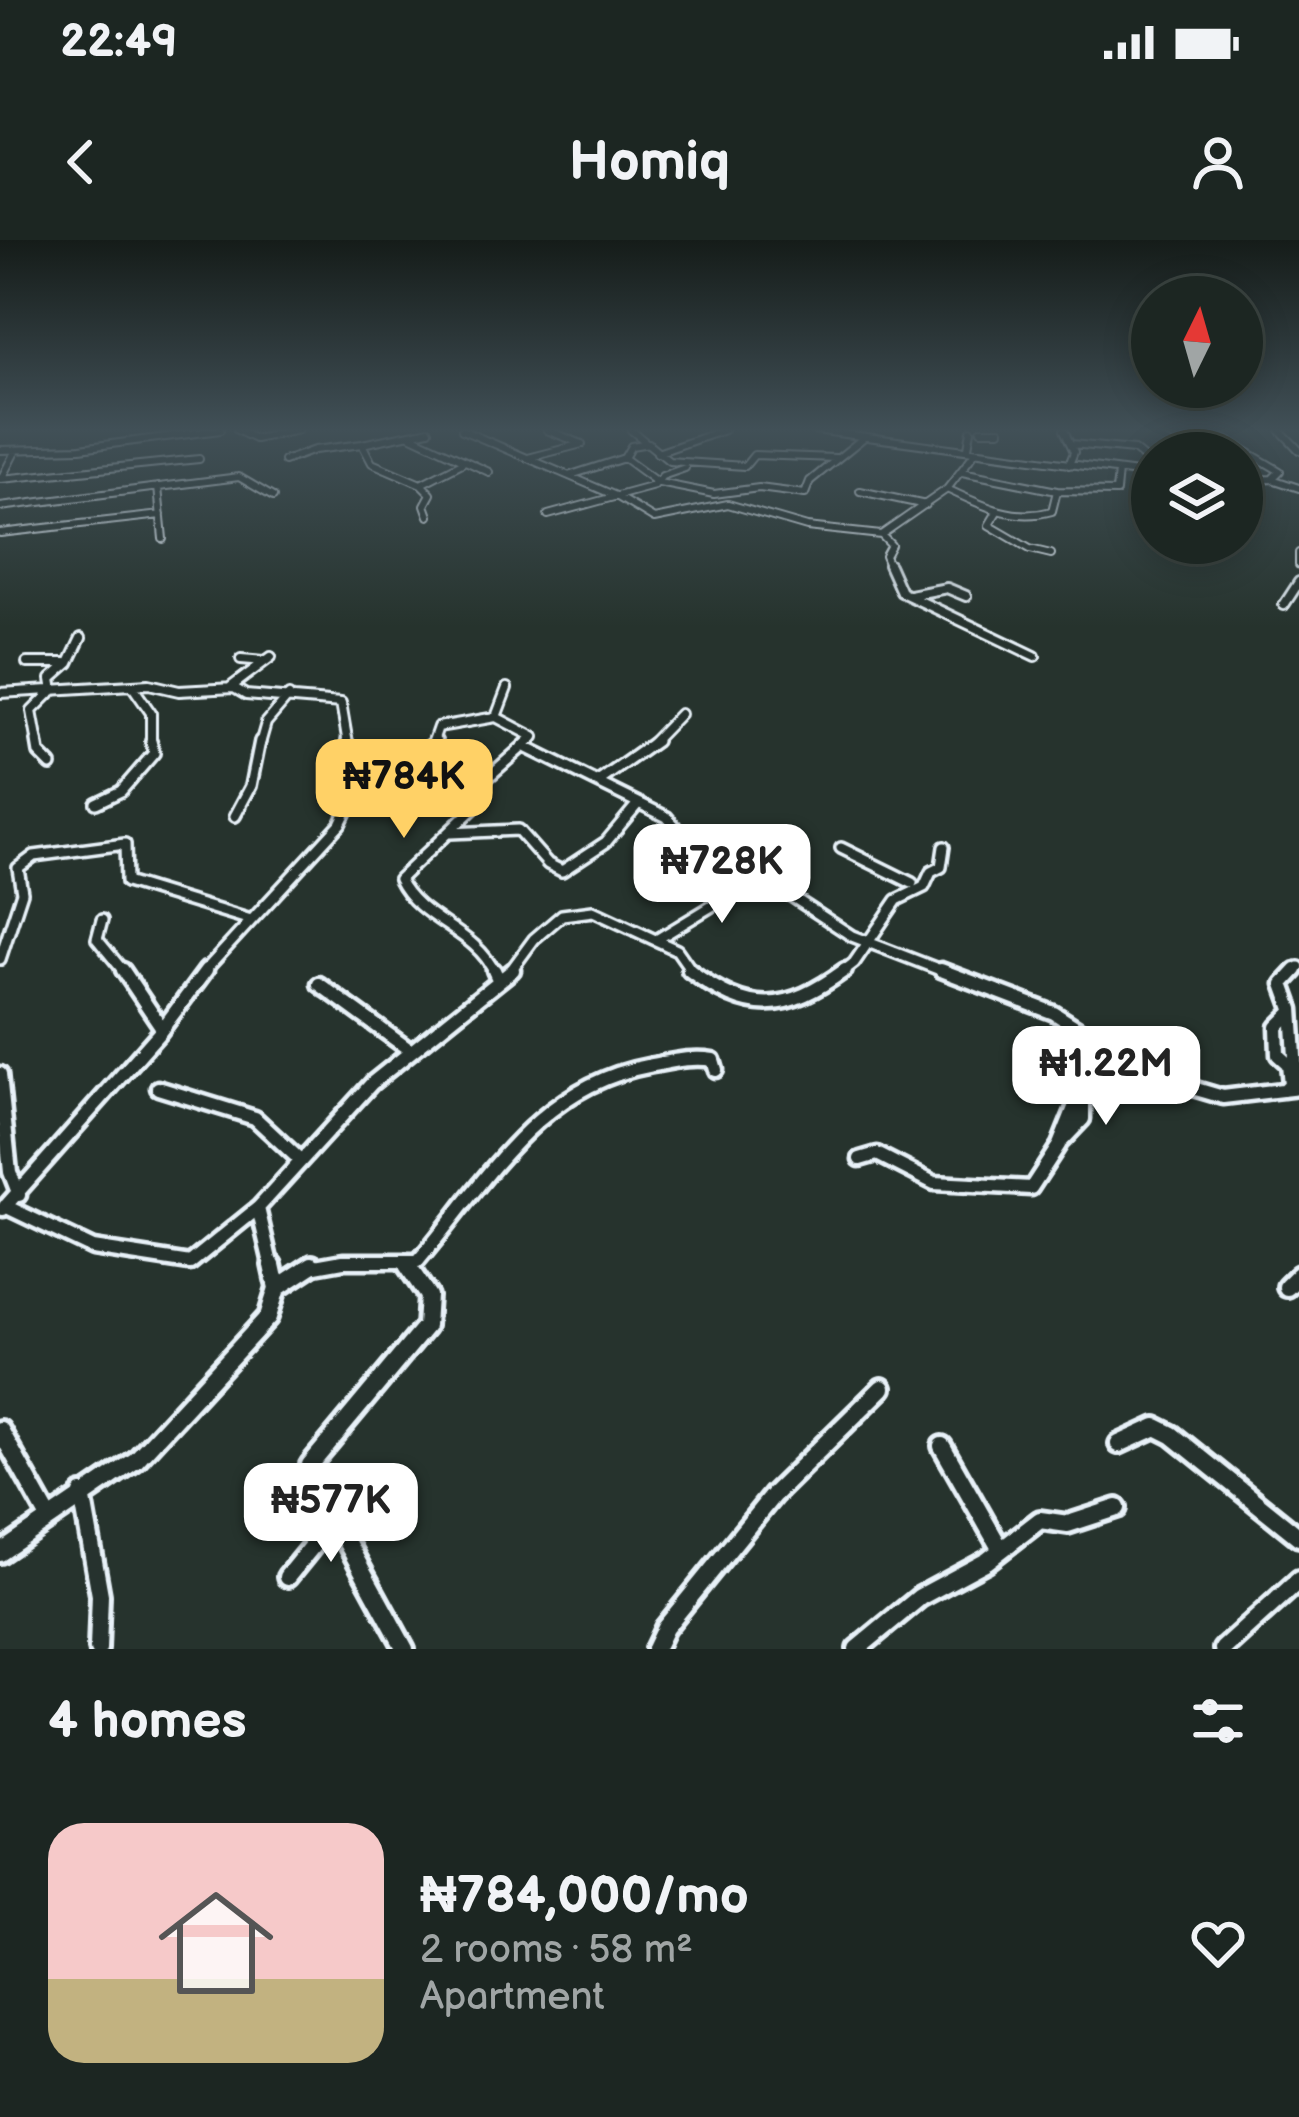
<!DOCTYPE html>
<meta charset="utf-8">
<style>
:root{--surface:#1c2622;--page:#252e2a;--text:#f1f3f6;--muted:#a0a5a5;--line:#3a4340;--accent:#ffd166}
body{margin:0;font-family:"Balsamiq Sans",sans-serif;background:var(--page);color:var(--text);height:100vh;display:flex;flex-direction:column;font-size:45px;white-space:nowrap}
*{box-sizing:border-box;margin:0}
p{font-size:39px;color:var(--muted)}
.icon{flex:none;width:66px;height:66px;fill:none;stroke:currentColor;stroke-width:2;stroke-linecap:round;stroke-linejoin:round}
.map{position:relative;height:1409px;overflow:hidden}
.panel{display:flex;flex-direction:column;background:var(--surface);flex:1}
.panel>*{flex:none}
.needle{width:78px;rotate:5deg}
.fabs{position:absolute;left:1131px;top:36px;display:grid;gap:24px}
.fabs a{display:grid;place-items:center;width:132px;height:132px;border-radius:50%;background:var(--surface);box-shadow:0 6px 30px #0003,0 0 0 3px var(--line);font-size:60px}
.price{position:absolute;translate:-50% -102px;padding:0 27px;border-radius:24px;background:#fff;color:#222;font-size:39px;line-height:78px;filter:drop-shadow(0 3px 6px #0008)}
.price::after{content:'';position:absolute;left:50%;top:72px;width:36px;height:27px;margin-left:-18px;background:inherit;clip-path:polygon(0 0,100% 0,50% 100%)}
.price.on{background:var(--accent);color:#111}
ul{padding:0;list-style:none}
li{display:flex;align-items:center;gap:36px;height:300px;padding:0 48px}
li+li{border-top:3px solid var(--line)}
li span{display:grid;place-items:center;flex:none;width:336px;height:240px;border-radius:36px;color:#555}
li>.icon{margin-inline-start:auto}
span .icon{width:144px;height:144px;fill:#fffc;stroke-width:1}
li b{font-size:51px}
h2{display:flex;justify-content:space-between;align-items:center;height:144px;padding:0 48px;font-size:51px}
.status{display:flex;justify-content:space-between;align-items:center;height:84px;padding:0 60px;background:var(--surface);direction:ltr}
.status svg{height:33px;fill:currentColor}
header{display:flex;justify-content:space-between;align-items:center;height:156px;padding:0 48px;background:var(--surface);font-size:54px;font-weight:800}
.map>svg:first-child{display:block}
</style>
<div class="status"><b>22:49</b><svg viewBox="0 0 49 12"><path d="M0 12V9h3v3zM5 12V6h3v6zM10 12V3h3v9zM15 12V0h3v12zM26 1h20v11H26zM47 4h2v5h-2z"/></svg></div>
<header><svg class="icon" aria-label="back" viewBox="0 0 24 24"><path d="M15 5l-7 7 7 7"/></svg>Homiq<svg class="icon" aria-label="person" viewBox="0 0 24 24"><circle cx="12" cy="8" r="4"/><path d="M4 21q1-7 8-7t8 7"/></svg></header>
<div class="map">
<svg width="1299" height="1409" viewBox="0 0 1299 1409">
<rect width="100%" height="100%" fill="#26332d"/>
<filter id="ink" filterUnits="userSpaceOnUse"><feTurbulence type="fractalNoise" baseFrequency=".00833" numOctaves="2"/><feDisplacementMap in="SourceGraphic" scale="24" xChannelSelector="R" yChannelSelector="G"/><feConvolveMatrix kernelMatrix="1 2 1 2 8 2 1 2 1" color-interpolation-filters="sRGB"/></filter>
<g filter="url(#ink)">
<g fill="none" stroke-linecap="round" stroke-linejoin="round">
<defs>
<path id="street-far4" d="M237,190L255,199L298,190
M429,190L362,204L372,223L421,244L462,223
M462,190L616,256L654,279L728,264L807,287L881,295L947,249L974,214
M631,190L669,221L745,226L754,215L836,218
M815,190L1152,235
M981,190H1000
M1064,190L1074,212L1069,225
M1161,190L1197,213
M1210,190L1280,231L1272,239
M1280,190L1299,210
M410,195L489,232
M1072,204L1134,210L1146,220L1145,234
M968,208L971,190
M0,210L80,208L220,190
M16,210L1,239L199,219
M657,213L724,190
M528,218L582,204L547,190
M624,218L654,240
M284,221L314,210L362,204
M962,232L1057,251
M571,235L624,218L631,206L649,203
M1242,240L1272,239L1299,248
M654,242L714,254L759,248L805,254L810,241L863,198
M421,244L431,254L425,265L429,276
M158,247L163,299
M947,249C981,265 1014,282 1052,271L1057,251L1116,252L1118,231
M860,251L926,265
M0,267L239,237L273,257
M998,270L989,285L1030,309L1051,314
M548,275L654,246L662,236L685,228
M0,293L161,275
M881,295L891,305L885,316L890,328
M1299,313V325"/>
<path id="street-far3" d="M889,325L901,352L1035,416
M910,355L947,348L966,356
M1284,365L1299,342
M241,419L265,421
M27,423H65
M133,447L151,473V504
M231,447L271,417
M53,451L51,439L69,423L81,398
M0,453L149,444L179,451L234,448L246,455L341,463L348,504
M496,477L507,448
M38,504L32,471L50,453
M260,504L266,483L289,456
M432,504L438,487L496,477L534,497L526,504
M651,504L680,474"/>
<path id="street-far2" d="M37,501L39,513L51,525
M347,501L349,514C391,530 435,522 477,538L478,546
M525,507L667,577L697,612L785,652L852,696L948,733
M434,519L420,512L436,501
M598,542L656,501
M96,563L121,551L154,513L151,501
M235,576L251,546L260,501
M450,593L518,590L548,624L562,631L606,602L636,566
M841,608L912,643
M756,638L791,612
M102,680L97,699L125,733
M656,700L735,652L747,634
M0,719L22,652L18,628L34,616L125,604L126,642L251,680
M203,733L340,584L370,522
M495,733C475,689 420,682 399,639L476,566V548L529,501
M509,733L534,699L562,675L593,671L677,710L693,733
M841,733L854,723L897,660L924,647L931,632L941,627L944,607
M1294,733L1299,727"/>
<path id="street-far1" d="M123,730L162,788
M494,730L498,739
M689,730C750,776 786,773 845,730
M941,730L1054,773L1152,836L1223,857L1299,848
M1296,730L1283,744L1292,769L1297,848
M319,744L411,811
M0,834L10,932L19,955
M158,848L255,878L300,920
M1284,850L1290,844L1288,824L1278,815L1277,787L1292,772
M1062,901L1083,879V853
M860,919L877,914L934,943L1031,948L1059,905L1093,821L1116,811
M5,966L93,1008L190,1023L258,968L372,843L513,730
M258,968L272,1028
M3,969L160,792L206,730
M405,1023L409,1028
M304,1028L343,1021H418C486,941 538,846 648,826C670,822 691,816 713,820L716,830"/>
<path id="street" d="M1287,1047L1299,1035
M277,1048L312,1025
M0,1190L48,1276
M1119,1204L1156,1187L1172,1195L1299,1297
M942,1206L1001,1310
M82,1254L100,1355L98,1409
M0,1313L136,1220L268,1077L277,1048L272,1025
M287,1337L334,1279
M405,1409L311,1237L310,1225L426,1086L428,1056L407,1025
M655,1409L665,1388L773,1255L882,1148
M857,1409L920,1357L987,1321L1040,1280L1068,1284L1117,1268
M1223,1409L1299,1340"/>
</defs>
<!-- street-far4 casing -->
<use href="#street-far4" stroke="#e8f1f8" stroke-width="10"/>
<!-- street-far3 casing -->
<use href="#street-far3" stroke="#e8f1f8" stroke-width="14"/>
<!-- street-far2 casing -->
<use href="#street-far2" stroke="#e8f1f8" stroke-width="16"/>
<!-- street-far1 casing -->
<use href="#street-far1" stroke="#e8f1f8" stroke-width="21"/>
<!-- street casing -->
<use href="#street" stroke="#e8f1f8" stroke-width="26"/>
<!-- street-far4 -->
<use href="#street-far4" stroke="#26332d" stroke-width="6"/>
<!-- street-far3 -->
<use href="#street-far3" stroke="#26332d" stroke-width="8"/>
<!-- street-far2 -->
<use href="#street-far2" stroke="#26332d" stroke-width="9"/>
<!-- street-far1 -->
<use href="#street-far1" stroke="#26332d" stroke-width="12"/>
<!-- street -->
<use href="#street" stroke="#26332d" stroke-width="16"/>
</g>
</g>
<!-- sky -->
<linearGradient id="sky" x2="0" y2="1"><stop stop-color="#151c19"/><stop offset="0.49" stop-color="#415057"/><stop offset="1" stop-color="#415057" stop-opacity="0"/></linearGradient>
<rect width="1299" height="387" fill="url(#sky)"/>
</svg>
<div class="fabs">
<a><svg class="needle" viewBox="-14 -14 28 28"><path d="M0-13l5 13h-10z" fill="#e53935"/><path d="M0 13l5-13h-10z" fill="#a0a5a5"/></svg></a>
<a><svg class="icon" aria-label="layers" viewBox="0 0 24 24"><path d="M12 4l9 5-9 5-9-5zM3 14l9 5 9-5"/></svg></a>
</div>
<b class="price on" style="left:404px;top:601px">₦784K</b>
<b class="price" style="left:722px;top:686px">₦728K</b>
<b class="price" style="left:1106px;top:888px">₦1.22M</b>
<b class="price" style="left:331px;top:1325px">₦577K</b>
</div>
<section class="panel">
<h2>4 homes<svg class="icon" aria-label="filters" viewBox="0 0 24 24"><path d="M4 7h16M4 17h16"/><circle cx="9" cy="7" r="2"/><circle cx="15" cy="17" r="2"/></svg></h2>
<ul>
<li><span style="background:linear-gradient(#f6c9c9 65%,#c2b280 0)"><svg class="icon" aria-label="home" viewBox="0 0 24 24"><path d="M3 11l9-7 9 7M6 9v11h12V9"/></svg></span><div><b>₦784,000/mo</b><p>2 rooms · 58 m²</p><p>Apartment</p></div><svg class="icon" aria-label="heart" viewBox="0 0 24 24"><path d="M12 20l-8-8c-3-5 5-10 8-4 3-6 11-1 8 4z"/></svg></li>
</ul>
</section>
